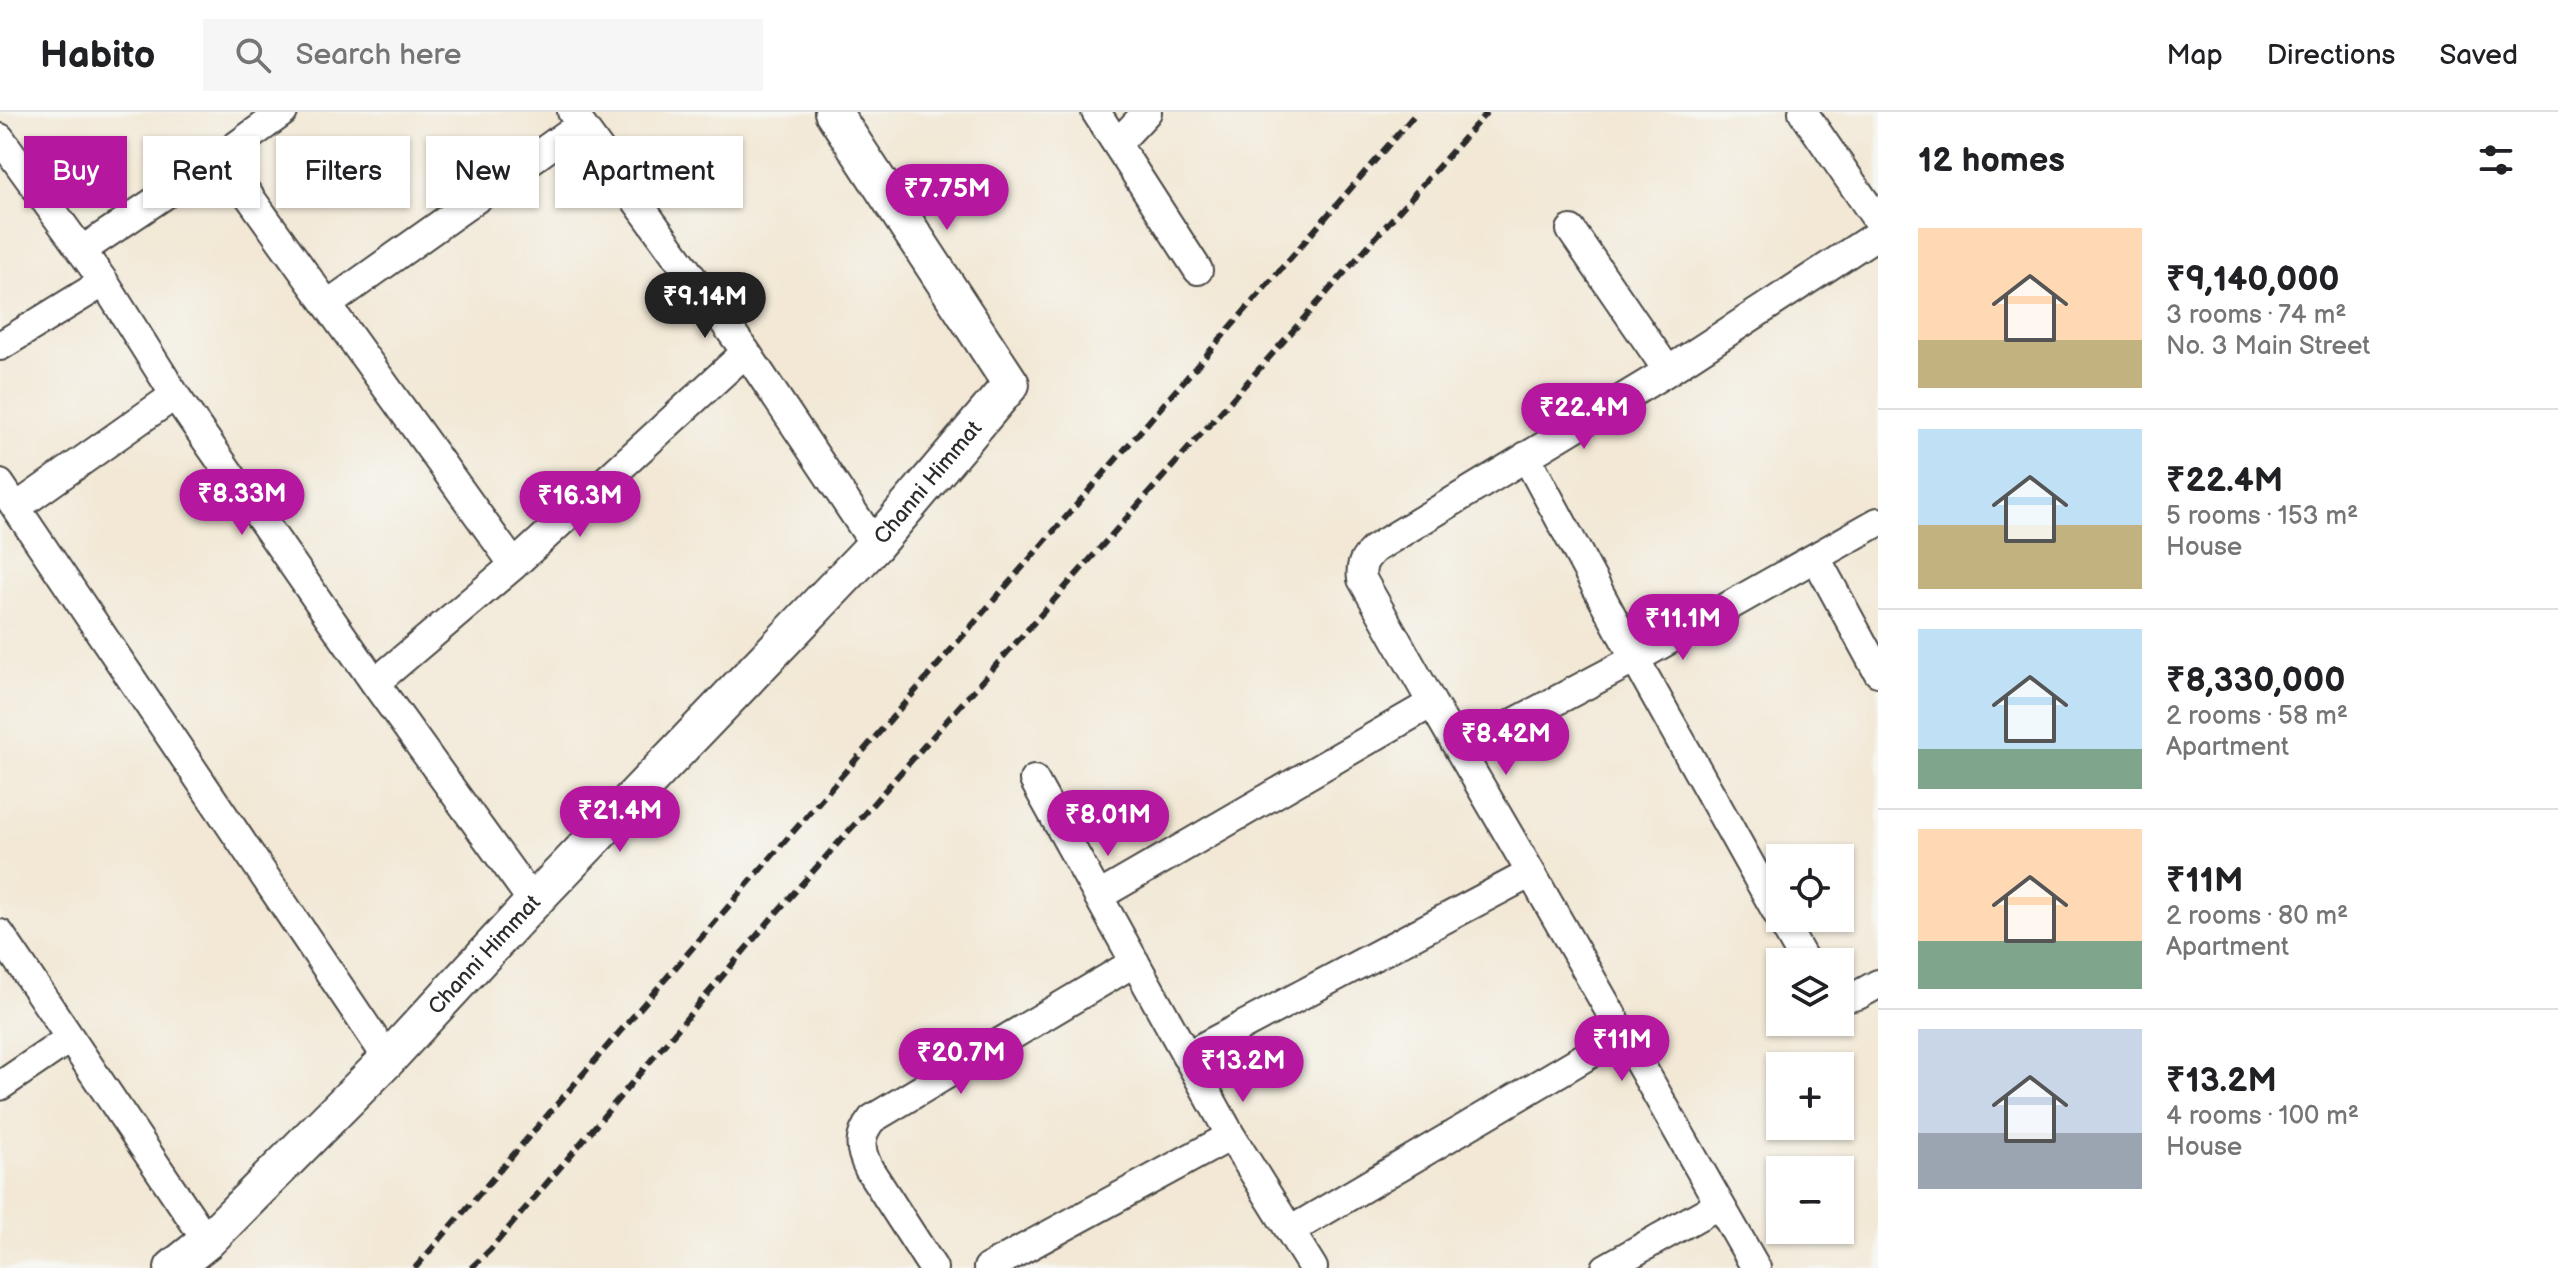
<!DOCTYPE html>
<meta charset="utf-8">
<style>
:root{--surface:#fff;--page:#f6f6f6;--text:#202124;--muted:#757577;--line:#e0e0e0;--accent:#b5179e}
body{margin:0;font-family:"Balsamiq Sans",sans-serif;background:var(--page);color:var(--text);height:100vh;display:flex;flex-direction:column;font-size:30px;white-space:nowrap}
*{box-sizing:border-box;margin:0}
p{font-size:26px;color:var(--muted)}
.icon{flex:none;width:44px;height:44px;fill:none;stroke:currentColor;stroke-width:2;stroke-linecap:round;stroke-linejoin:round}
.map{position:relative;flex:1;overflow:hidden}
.side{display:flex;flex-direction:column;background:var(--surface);width:680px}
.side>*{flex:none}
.top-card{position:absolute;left:24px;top:24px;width:760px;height:72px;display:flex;gap:16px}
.buttons{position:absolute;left:1766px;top:732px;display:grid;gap:16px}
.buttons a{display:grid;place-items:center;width:88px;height:88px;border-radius:0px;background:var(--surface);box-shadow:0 2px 6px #0004;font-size:40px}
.price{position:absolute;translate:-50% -68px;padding:0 18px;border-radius:28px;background:var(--accent);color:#fff;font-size:26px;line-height:52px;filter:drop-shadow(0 2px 4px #0008)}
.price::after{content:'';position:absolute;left:50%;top:48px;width:24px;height:18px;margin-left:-12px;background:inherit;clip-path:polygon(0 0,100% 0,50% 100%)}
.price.current{background:#222;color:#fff}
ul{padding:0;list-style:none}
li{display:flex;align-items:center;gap:24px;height:200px;padding:0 40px}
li+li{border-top:2px solid var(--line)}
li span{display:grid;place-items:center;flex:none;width:224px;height:160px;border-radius:0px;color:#555}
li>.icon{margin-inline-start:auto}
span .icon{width:96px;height:96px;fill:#fffc;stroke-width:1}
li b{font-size:34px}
h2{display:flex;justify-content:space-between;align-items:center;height:96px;padding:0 40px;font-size:34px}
.chip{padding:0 28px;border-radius:0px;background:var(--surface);box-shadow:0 2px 6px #0004;font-size:28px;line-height:72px}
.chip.current{background:var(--accent);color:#fff}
header{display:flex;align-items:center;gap:48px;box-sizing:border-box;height:112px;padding:0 40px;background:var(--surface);border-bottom:2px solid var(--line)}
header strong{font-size:38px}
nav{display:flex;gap:44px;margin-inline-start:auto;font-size:28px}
.search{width:560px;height:72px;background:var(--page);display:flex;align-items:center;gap:20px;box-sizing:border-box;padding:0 28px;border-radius:0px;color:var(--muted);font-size:30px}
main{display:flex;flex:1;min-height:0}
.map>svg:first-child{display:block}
</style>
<header>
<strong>Habito</strong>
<div class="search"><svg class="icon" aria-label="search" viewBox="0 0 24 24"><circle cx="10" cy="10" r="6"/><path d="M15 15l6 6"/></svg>Search here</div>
<nav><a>Map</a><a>Directions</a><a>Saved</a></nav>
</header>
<main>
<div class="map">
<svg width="1878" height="1156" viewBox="0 0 1878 1156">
<rect width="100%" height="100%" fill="#f6f6f2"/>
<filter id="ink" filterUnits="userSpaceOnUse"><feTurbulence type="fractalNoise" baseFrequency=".0125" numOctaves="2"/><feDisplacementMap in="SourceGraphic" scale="16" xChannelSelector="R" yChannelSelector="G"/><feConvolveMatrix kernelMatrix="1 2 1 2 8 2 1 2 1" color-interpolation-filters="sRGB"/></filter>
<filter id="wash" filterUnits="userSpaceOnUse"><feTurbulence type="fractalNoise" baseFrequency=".006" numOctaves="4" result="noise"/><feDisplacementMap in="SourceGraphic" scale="32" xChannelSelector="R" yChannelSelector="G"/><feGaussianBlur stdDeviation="1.8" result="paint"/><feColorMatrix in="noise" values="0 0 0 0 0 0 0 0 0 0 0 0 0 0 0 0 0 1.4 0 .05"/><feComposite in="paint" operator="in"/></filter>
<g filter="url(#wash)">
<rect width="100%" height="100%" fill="#f2e8d5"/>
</g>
<g filter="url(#ink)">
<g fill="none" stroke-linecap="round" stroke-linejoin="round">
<defs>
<path id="minor" d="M572,0L746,240L875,433
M1096,0L1198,158
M1803,0L1878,109
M0,26L104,170L175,283L375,571L533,790
M1117,32L1147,0
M221,45L514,453
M1571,118L1668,259
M81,139L221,45L283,0
M327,193L580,13
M0,234L104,170
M1526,344L1635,547L1780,806
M0,372L388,947
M17,395L175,283
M1816,446L1878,560
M375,571L514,453L746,240
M1432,591L1362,467C1360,453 1364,447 1374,437L1668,259L1878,122
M1461,639L1635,547L1878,410
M1034,668L1231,1024L1313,1156
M1531,761L1756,1156
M1099,784L1432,591L1531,761L1186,944
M1780,806L1805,850
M0,822L207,1129
M1840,887L1858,883L1878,872
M0,974L69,927
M1290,1119L1624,922
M933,1156L869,1057C859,1037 858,1025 872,1007L1135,850
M988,1156L1231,1024
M1606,1156L1718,1093"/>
<g id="tertiary">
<path id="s1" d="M173,1156L207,1129L388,947L533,790L875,433L1011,272L833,0"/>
</g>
</defs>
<!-- minor casing -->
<use href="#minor" stroke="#494744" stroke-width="32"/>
<!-- tertiary casing -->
<use href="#tertiary" stroke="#494744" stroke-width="40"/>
<!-- minor -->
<use href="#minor" stroke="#fff" stroke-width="28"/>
<!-- tertiary -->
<use href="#tertiary" stroke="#fff" stroke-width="36"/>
<!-- rail -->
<path stroke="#2b2b2b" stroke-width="6" stroke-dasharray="12 6" stroke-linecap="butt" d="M415,1156L1417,0
M471,1156L490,1138L776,801L1487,0"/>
</g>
</g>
<g text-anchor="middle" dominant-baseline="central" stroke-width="8" stroke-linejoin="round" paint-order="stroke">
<!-- street labels -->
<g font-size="22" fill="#2b2b2b" stroke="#f6f6f2">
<text stroke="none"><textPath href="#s1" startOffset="1090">Channi Himmat</textPath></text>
<text stroke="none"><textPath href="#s1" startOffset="442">Channi Himmat</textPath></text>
</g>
</g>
</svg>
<div class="buttons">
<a><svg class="icon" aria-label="locate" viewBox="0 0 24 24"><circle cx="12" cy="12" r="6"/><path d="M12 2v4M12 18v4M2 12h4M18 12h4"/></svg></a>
<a><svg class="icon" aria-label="layers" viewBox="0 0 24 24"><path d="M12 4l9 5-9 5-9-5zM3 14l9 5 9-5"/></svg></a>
<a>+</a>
<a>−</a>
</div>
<b class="price" style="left:947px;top:120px">₹7.75M</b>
<b class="price current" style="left:705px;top:228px">₹9.14M</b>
<b class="price" style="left:1584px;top:339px">₹22.4M</b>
<b class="price" style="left:242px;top:425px">₹8.33M</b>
<b class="price" style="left:580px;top:427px">₹16.3M</b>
<b class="price" style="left:1683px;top:550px">₹11.1M</b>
<b class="price" style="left:1506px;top:665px">₹8.42M</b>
<b class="price" style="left:620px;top:742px">₹21.4M</b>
<b class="price" style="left:1108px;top:746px">₹8.01M</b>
<b class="price" style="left:1622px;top:971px">₹11M</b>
<b class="price" style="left:961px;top:984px">₹20.7M</b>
<b class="price" style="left:1243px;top:992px">₹13.2M</b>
<div class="top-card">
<a class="chip current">Buy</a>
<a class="chip">Rent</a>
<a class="chip">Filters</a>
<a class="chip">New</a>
<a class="chip">Apartment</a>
</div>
</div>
<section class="side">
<h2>12 homes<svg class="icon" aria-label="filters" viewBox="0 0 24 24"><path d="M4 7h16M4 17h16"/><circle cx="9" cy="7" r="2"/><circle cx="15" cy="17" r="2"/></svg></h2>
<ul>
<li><span style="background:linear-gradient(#ffd9b3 70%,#c2b280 0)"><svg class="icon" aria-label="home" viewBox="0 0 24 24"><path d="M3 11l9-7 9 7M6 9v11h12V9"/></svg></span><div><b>₹9,140,000</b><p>3 rooms · 74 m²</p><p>No. 3 Main Street</p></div></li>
<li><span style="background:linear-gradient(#bfe0f5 60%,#c2b280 0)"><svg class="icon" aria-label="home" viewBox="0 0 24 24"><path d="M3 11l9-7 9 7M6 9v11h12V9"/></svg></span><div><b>₹22.4M</b><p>5 rooms · 153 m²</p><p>House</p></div></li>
<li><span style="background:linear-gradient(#bfe0f5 75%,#7fa58c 0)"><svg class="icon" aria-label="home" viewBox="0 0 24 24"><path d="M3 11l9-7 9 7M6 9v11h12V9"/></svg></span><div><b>₹8,330,000</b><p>2 rooms · 58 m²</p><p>Apartment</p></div></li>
<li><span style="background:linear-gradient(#ffd9b3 70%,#7fa58c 0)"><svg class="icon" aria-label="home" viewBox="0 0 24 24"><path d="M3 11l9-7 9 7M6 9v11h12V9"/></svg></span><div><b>₹11M</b><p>2 rooms · 80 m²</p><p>Apartment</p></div></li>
<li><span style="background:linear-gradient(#c9d6e8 65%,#9aa5b1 0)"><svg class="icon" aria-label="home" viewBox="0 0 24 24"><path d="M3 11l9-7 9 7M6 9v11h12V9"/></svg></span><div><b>₹13.2M</b><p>4 rooms · 100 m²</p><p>House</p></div></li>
</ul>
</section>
</main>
